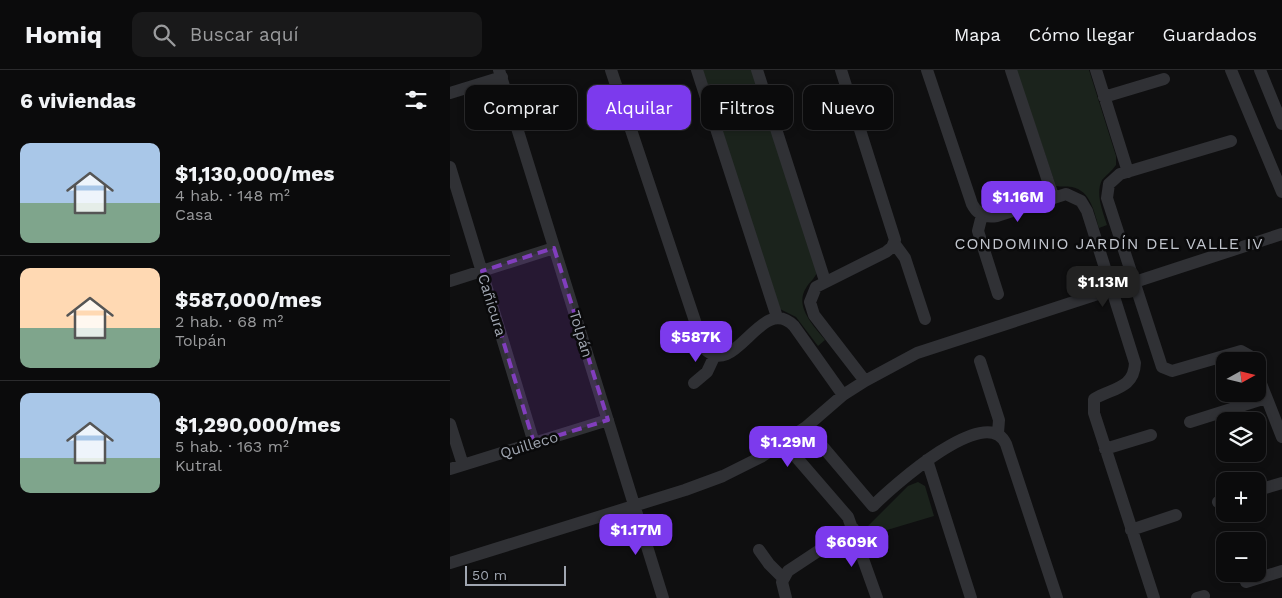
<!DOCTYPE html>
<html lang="es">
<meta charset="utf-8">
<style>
:root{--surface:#0b0b0c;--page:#19191a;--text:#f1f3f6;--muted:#9a9b9d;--line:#2b2b2d;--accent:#7c3aed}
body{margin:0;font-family:"Work Sans",sans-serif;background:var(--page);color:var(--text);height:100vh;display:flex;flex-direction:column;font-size:19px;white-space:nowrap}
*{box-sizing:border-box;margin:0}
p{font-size:16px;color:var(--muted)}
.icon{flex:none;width:28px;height:28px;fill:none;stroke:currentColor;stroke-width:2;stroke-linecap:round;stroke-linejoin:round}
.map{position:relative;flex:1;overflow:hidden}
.sheet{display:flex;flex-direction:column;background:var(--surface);width:450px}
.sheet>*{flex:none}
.top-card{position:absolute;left:15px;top:15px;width:475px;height:45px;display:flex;gap:10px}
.needle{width:32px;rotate:82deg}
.tools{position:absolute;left:766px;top:282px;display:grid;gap:10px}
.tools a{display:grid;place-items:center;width:50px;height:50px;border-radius:10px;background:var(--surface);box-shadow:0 2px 8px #0003,0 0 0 1px var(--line);font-size:25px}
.scale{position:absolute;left:15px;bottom:12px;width:101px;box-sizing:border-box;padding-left:5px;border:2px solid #a0a6b1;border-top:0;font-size:14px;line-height:18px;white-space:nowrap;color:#a0a6b1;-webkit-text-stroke:4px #0a0a0b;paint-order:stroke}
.price{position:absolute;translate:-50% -42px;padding:0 11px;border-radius:10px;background:var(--accent);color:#fff;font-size:16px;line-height:32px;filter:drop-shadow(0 1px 2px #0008)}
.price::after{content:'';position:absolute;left:50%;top:30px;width:15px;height:11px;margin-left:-8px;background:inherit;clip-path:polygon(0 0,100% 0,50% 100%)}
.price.current{background:#222;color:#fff}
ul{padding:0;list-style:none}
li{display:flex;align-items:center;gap:15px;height:125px;padding:0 20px}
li+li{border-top:1px solid var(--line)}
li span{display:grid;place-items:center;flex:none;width:140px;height:100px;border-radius:10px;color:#555}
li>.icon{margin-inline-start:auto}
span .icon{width:60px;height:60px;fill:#fffc;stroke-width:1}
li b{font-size:21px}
h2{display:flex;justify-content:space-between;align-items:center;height:60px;padding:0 20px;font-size:21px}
.tag{padding:0 18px;border-radius:10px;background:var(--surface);box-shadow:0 2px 8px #0003,0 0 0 1px var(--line);font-size:18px;line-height:45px}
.tag.current{background:var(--accent);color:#fff}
header{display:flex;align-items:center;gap:30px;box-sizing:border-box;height:70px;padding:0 25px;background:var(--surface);border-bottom:1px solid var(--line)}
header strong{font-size:24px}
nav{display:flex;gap:28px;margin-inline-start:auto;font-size:18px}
.search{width:350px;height:45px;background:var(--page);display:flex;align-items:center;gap:12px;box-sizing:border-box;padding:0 18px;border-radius:10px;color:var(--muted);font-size:19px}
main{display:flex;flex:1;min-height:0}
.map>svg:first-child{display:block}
</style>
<header>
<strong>Homiq</strong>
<div class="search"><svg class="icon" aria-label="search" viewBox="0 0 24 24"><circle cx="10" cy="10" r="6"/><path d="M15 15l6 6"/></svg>Buscar aquí</div>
<nav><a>Mapa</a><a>Cómo llegar</a><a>Guardados</a></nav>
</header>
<main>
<section class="sheet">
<h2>6 viviendas<svg class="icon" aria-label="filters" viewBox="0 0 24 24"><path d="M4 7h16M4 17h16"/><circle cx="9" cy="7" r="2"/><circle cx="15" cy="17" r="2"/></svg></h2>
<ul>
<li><span style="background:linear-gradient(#a9c7e8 60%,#7fa58c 0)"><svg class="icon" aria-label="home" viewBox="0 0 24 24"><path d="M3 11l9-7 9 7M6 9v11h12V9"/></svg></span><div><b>$1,130,000/mes</b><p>4 hab. · 148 m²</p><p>Casa</p></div></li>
<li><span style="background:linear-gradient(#ffd9b3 60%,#7fa58c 0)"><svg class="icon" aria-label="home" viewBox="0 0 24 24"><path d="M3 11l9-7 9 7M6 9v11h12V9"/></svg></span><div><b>$587,000/mes</b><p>2 hab. · 68 m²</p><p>Tolpán</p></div></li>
<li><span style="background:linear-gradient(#a9c7e8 65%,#7fa58c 0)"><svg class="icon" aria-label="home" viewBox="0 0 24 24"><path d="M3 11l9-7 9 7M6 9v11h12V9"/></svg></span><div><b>$1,290,000/mes</b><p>5 hab. · 163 m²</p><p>Kutral</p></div></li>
</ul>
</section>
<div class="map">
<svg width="832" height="528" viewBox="0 0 832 528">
<rect width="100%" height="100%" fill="#0f0f10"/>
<!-- green -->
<path fill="#1b231c" d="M251,0H302L367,202C365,209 359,212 356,218C344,237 364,256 375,270L368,276L346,247L330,239Z
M566,0H639L666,86V95C662,101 656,105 652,110C645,124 653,142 657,155L649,158C644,142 641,121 622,117C616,116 611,117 606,116Z
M468,412L475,416L484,446L417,466L415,459L458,416Z"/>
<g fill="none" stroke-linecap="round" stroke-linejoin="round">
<!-- minor -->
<path stroke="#303135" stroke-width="12" d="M49,0L213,528
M161,0L254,278C285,312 311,222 344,256L393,325
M247,0L327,247
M307,0L375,211
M391,0L445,170L442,177L436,182L366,217L360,232L364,245L415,311
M477,0L522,134C527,144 535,148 547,146L616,124L631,131L637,141L685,293C684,319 662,318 644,329V343L704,528
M561,0L603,126
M646,0L678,102
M781,0L832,122
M810,0L832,54
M0,23L52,7
M654,27L714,9
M781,71L670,104L659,114L657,128L712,297L722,301L791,281L800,286L802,291
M0,97L84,373
M532,145L528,161L548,224
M444,173L455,188L475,249
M0,211L104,178
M530,291L549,350L548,363
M808,306L832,367
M244,313L257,302L265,285
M740,352L816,328
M0,354L13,395
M356,357L423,436C441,418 537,331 556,374L607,528
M334,373L398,447L427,528
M655,379L701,365
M477,390L521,528
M0,399L158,350
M808,420L832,413
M768,432L775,430
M681,460L726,445
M309,480L319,494L333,508
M0,493L235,420L273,406L311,387L356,357L393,325L415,311L467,283L832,164
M796,512L832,501
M336,528L332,512L338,501L403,458
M747,528L754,526"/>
</g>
<!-- marked area -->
<path fill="#813ebd" fill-opacity="0.2" stroke="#813ebd" stroke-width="4" stroke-dasharray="10 6" stroke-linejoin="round" d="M104,178L158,350L84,373L32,201Z"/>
<g text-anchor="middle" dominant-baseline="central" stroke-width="5" stroke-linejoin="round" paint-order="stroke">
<!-- street labels -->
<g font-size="15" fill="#a0a6b1" stroke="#0a0a0b">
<text transform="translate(42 235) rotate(73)">Cañicura</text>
<text transform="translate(131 264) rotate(73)">Tolpán</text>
<text transform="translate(79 375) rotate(-17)">Quilleco</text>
</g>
<!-- neighbourhood labels -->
<g font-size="16" letter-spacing="1" fill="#c1c5cd" stroke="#0a0a0b">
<text x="659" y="173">CONDOMINIO JARDÍN DEL VALLE IV</text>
</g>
</g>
</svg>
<div class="tools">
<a><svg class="needle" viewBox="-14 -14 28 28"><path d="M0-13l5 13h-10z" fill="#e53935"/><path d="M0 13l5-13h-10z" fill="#9a9b9d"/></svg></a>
<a><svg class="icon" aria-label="layers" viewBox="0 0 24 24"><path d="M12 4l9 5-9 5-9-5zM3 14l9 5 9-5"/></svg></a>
<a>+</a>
<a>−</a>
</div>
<div class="scale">50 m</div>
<b class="price" style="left:568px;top:153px">$1.16M</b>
<b class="price current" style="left:653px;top:238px">$1.13M</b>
<b class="price" style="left:246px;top:293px">$587K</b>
<b class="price" style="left:338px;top:398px">$1.29M</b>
<b class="price" style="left:186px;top:486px">$1.17M</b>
<b class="price" style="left:402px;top:498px">$609K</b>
<div class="top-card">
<a class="tag">Comprar</a>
<a class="tag current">Alquilar</a>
<a class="tag">Filtros</a>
<a class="tag">Nuevo</a>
</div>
</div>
</main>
